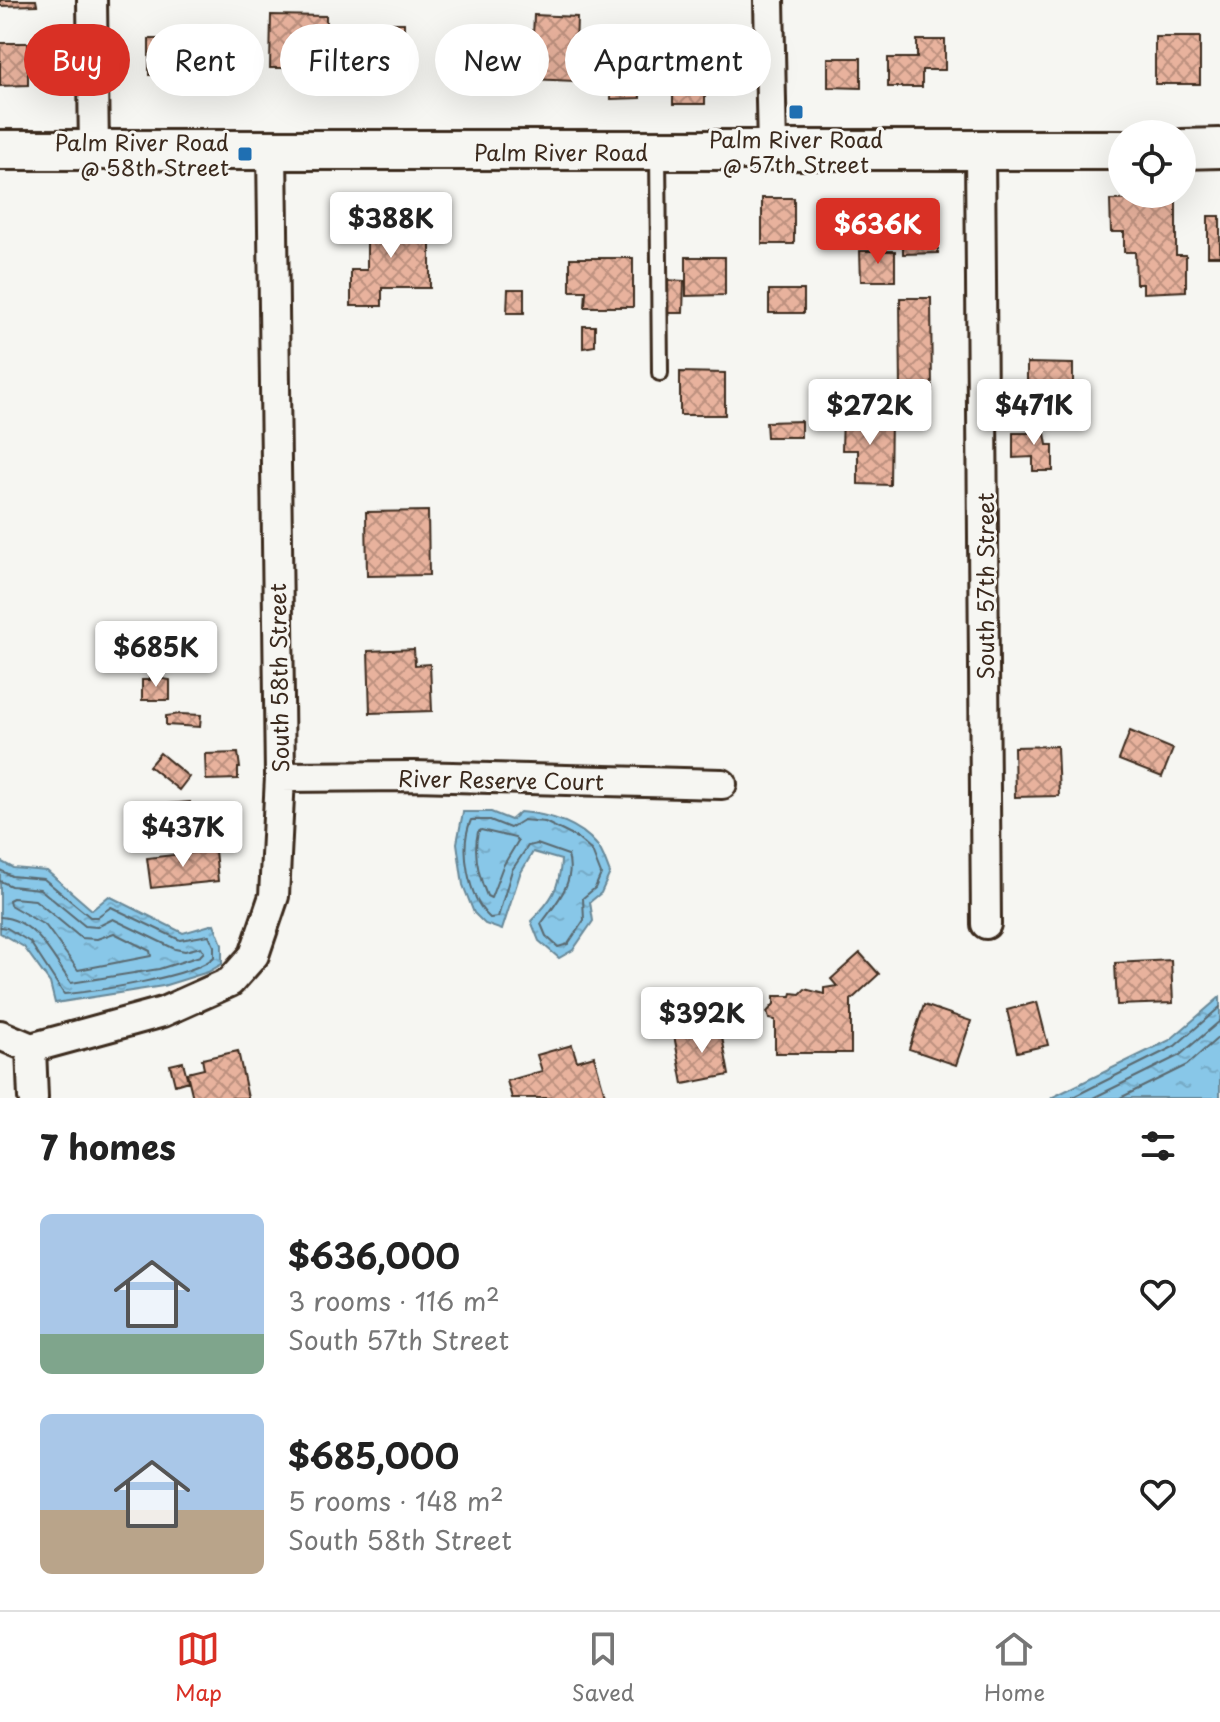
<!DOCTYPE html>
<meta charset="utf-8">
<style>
:root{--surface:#fff;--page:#f2f2f2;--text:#222;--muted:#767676;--line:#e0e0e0;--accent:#d93025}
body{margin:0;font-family:"Playpen Sans",sans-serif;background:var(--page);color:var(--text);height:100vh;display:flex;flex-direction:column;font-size:30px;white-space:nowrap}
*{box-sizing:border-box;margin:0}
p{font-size:26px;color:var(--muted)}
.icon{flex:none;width:44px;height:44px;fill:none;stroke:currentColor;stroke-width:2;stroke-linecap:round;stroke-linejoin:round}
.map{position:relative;height:1098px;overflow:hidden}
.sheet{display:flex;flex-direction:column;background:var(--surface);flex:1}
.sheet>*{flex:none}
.hud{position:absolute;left:24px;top:24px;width:800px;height:72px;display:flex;gap:16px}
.controls{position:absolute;left:1108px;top:120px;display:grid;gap:16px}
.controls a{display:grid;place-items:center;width:88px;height:88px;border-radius:50%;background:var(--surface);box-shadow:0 8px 32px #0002;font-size:40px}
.price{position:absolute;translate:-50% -68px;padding:0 18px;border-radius:8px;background:#fff;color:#222;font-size:26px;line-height:52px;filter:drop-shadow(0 2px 4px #0008)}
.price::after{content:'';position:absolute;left:50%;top:48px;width:24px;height:18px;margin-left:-12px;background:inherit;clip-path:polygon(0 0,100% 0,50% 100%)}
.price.on{background:var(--accent);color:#fff}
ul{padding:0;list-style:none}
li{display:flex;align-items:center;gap:24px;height:200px;padding:0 40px}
li span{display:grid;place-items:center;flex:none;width:224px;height:160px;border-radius:12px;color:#555}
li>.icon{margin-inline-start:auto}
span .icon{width:96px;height:96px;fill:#fffc;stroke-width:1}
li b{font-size:34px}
h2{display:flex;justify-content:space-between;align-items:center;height:96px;padding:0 40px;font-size:34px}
.tag{padding:0 28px;border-radius:36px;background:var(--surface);box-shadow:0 8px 32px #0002;font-size:28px;line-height:72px}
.tag.on{background:var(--accent);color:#fff}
.menu{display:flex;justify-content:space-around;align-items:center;height:112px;border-top:2px solid var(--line);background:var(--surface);font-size:22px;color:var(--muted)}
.menu a{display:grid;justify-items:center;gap:4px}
.menu .on{color:var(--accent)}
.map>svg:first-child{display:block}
</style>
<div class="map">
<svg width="1220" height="1098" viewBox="0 0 1220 1098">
<defs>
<pattern id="water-ripples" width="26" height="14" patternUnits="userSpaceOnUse" patternTransform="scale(2)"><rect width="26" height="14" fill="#88c7e8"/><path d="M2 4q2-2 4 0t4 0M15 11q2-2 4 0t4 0" fill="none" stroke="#76abc7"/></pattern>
<pattern id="building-cross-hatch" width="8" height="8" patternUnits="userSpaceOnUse" patternTransform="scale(2)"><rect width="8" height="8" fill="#e8b29d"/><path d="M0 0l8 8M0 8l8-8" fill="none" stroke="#bd917f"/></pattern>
</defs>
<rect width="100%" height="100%" fill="#f6f6f2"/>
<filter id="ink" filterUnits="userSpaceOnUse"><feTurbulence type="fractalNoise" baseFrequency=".0125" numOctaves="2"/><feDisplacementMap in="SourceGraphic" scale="16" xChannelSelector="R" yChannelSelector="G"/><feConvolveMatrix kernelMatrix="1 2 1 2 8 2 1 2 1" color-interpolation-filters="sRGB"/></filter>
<g filter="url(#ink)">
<!-- water -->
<path fill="url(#water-ripples)" stroke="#698897" stroke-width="2" d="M463,812H491L511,820L520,812C547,814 577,822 596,844C603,851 606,864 610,873L601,893L590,902L593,921L573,950L559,958L539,941L531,921C551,901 560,888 561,860L533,852L520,874L502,930L485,924L474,913L463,885L457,843Z
M0,861L13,868L47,871L92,910L109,896L183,933L214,924L222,944V964L208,972L163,986L55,1003L50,983L24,947L0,933Z
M1220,997V1098H1051L1170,1040Z"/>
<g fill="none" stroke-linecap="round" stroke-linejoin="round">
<!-- shore -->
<path stroke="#5a696f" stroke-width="2" d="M471,820H490L510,828L523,820L545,822L577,838L592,851L601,874L595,888L583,898L584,920L568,944L558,947L546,936L541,924C556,903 576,883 568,855L537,844L528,846L512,870L498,917L490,918C468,898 459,847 471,820Z
M481,830L515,838L518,841L503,866L491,898L487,896C479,877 473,853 478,832Z
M0,870L11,876L44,879L90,917H97L111,907L180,940L209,935L214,946V957C197,976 92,992 64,994L30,942L7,928L0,927
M0,881L11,886L40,889L85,926L97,927L113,919L175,949L185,951L201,947L204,952L200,956L159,969L71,983C53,958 36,919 0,917
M13,898L35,900L81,938L97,939L114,933L150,951L151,956L78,970L46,926L10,905L9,900Z
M1071,1098L1175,1046L1220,1007
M1093,1098L1180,1055L1220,1021
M1120,1098L1187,1065L1220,1036"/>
</g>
<!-- building -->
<path fill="url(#building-cross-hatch)" stroke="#3b2a1e" stroke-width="2" d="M0,0H36L37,5L0,6Z
M271,15L326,16V33L345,34L344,86L307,85V68H270Z
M534,15L577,17L575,81L531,79Z
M368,23H404V62H368Z
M1155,37H1200V84H1155Z
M610,38H640V98L611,99Z
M149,39H195V75H149Z
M917,40H945V70H922V87H888V58H917Z
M0,43H28V85L0,86Z
M506,50V88H456V51Z
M673,50H705V104H673Z
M828,58H861V88L828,87Z
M762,198H794V244H762Z
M1176,199V255H1186V291L1143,293V284H1136L1135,252H1124V232H1111L1110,200Z
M903,208H938V253L903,254Z
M367,216H414V234H430V288H382V306H351V270H367Z
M1208,216H1220V256H1208Z
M860,251H895V281H861Z
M686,257H725V295L686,296Z
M570,258H633V307H585L586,291H570Z
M664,280L684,281L683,313H663Z
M508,289H524V313H507Z
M769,290H804V313H769Z
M900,298H931L932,391H901Z
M583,326H595V346L583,348Z
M1027,363L1073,364V394L1058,393L1057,408H1027Z
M680,372L725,373V415H680Z
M843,416L891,417L890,485L858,484V450H842Z
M801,421V437H767L766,422Z
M1029,421H1043L1047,445H1053V471H1033V457L1013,458V433H1029Z
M428,511L429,575L367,576L366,512Z
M414,649L415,665L430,664L432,711L370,713L368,651Z
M150,677L170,680V700H142V680H150Z
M180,714L201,715L200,727L166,725V716Z
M1130,731L1173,749L1162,777L1119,760Z
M1057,746L1059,796L1015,797L1014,747Z
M160,753L189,777L179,790L149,766Z
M238,753L240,768H238V779L206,780L205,754Z
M190,802L192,824L146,827L144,806Z
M215,850L218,881L151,888L147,858Z
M860,953L879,974L851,1000V1053H775V1020L769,1019L767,1012L774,1004V996H791L792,993L800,994L805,989L824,994V988L837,986L831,979Z
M1171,960L1173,1003L1117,1005L1115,963Z
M1037,1002L1048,1045L1017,1052L1007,1010Z
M924,1005L971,1021L956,1065L909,1049Z
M720,1026L729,1075L683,1084L674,1035Z
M572,1045L577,1061L594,1056L606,1098H512L507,1081L542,1071L537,1055Z
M238,1051L248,1098H193L187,1073L204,1069L202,1059Z
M183,1062L188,1081L175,1085L170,1065Z"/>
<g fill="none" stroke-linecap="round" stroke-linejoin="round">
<defs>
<path id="lane" d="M658,152L660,373"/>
<path id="street" d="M92,0L94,151
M769,0L772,151
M980,151L986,924
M280,777L414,776L722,784
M0,1035L31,1048
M31,1048L163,1012L230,982L254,955L274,896L280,777L272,151
M31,1048L33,1098"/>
<path id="secondary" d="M1182,149L1220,148
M0,150H1122"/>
</defs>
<!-- lane casing -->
<use href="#lane" stroke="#3b2a1e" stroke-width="20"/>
<!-- street casing -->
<use href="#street" stroke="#3b2a1e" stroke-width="34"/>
<!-- secondary casing -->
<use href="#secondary" stroke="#3b2a1e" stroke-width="44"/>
<!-- lane -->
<use href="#lane" stroke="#f6f6f2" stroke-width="14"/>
<!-- street -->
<use href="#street" stroke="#f6f6f2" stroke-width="28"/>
<!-- secondary -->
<use href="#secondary" stroke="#f6f6f2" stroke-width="38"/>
</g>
</g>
<!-- markers -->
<g fill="#1f6fb2" stroke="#f6f6f2" stroke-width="3">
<rect x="788" y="104" width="16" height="16" rx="4"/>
<rect x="237" y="146" width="16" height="16" rx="4"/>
</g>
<g text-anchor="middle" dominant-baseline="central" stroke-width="6" stroke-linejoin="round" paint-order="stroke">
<!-- poi labels -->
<g font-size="22" fill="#3b2a1e" stroke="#f6f6f2">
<text x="796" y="138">Palm River Road<tspan x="796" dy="25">@ 57th Street</tspan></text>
<text x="229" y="141" text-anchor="end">Palm River Road<tspan x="229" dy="25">@ 58th Street</tspan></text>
</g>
<!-- street labels -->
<g font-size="22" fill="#3b2a1e" stroke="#f6f6f2">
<text x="561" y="151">Palm River Road</text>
<text transform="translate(984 586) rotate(-90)">South 57th Street</text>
<text transform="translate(278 678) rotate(-91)">South 58th Street</text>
<text transform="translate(501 779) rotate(1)">River Reserve Court</text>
</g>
</g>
</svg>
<div class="controls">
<a><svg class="icon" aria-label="locate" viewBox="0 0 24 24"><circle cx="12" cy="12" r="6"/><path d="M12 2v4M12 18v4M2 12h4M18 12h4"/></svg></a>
</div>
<b class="price" style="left:391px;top:260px">$388K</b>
<b class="price on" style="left:878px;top:266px">$636K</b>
<b class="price" style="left:870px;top:447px">$272K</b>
<b class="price" style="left:1034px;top:447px">$471K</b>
<b class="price" style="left:156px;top:689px">$685K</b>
<b class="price" style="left:183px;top:869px">$437K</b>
<b class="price" style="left:702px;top:1055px">$392K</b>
<div class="hud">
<a class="tag on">Buy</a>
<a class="tag">Rent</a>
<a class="tag">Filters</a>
<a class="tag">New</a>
<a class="tag">Apartment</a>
</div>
</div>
<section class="sheet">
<h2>7 homes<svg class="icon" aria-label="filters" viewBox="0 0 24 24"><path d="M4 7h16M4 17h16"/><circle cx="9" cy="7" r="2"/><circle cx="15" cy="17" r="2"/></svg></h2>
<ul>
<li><span style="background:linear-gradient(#a9c7e8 75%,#7fa58c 0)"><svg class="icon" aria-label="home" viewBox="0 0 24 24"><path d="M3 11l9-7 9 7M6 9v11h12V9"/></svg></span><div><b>$636,000</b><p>3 rooms · 116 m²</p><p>South 57th Street</p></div><svg class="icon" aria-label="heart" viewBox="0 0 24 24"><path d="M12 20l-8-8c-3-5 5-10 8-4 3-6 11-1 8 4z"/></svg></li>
<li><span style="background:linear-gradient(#a9c7e8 60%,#b9a48a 0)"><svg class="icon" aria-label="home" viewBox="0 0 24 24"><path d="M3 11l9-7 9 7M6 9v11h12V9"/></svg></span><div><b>$685,000</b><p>5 rooms · 148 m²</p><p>South 58th Street</p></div><svg class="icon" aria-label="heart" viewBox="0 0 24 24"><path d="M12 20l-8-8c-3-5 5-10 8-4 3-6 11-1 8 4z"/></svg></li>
</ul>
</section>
<nav class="menu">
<a class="on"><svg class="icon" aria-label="map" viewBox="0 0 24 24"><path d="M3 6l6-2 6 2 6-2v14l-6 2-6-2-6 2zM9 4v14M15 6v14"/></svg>Map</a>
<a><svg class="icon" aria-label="saved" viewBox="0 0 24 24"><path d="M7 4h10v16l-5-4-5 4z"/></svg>Saved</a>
<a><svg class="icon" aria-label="home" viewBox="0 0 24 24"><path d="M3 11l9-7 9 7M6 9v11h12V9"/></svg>Home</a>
</nav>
